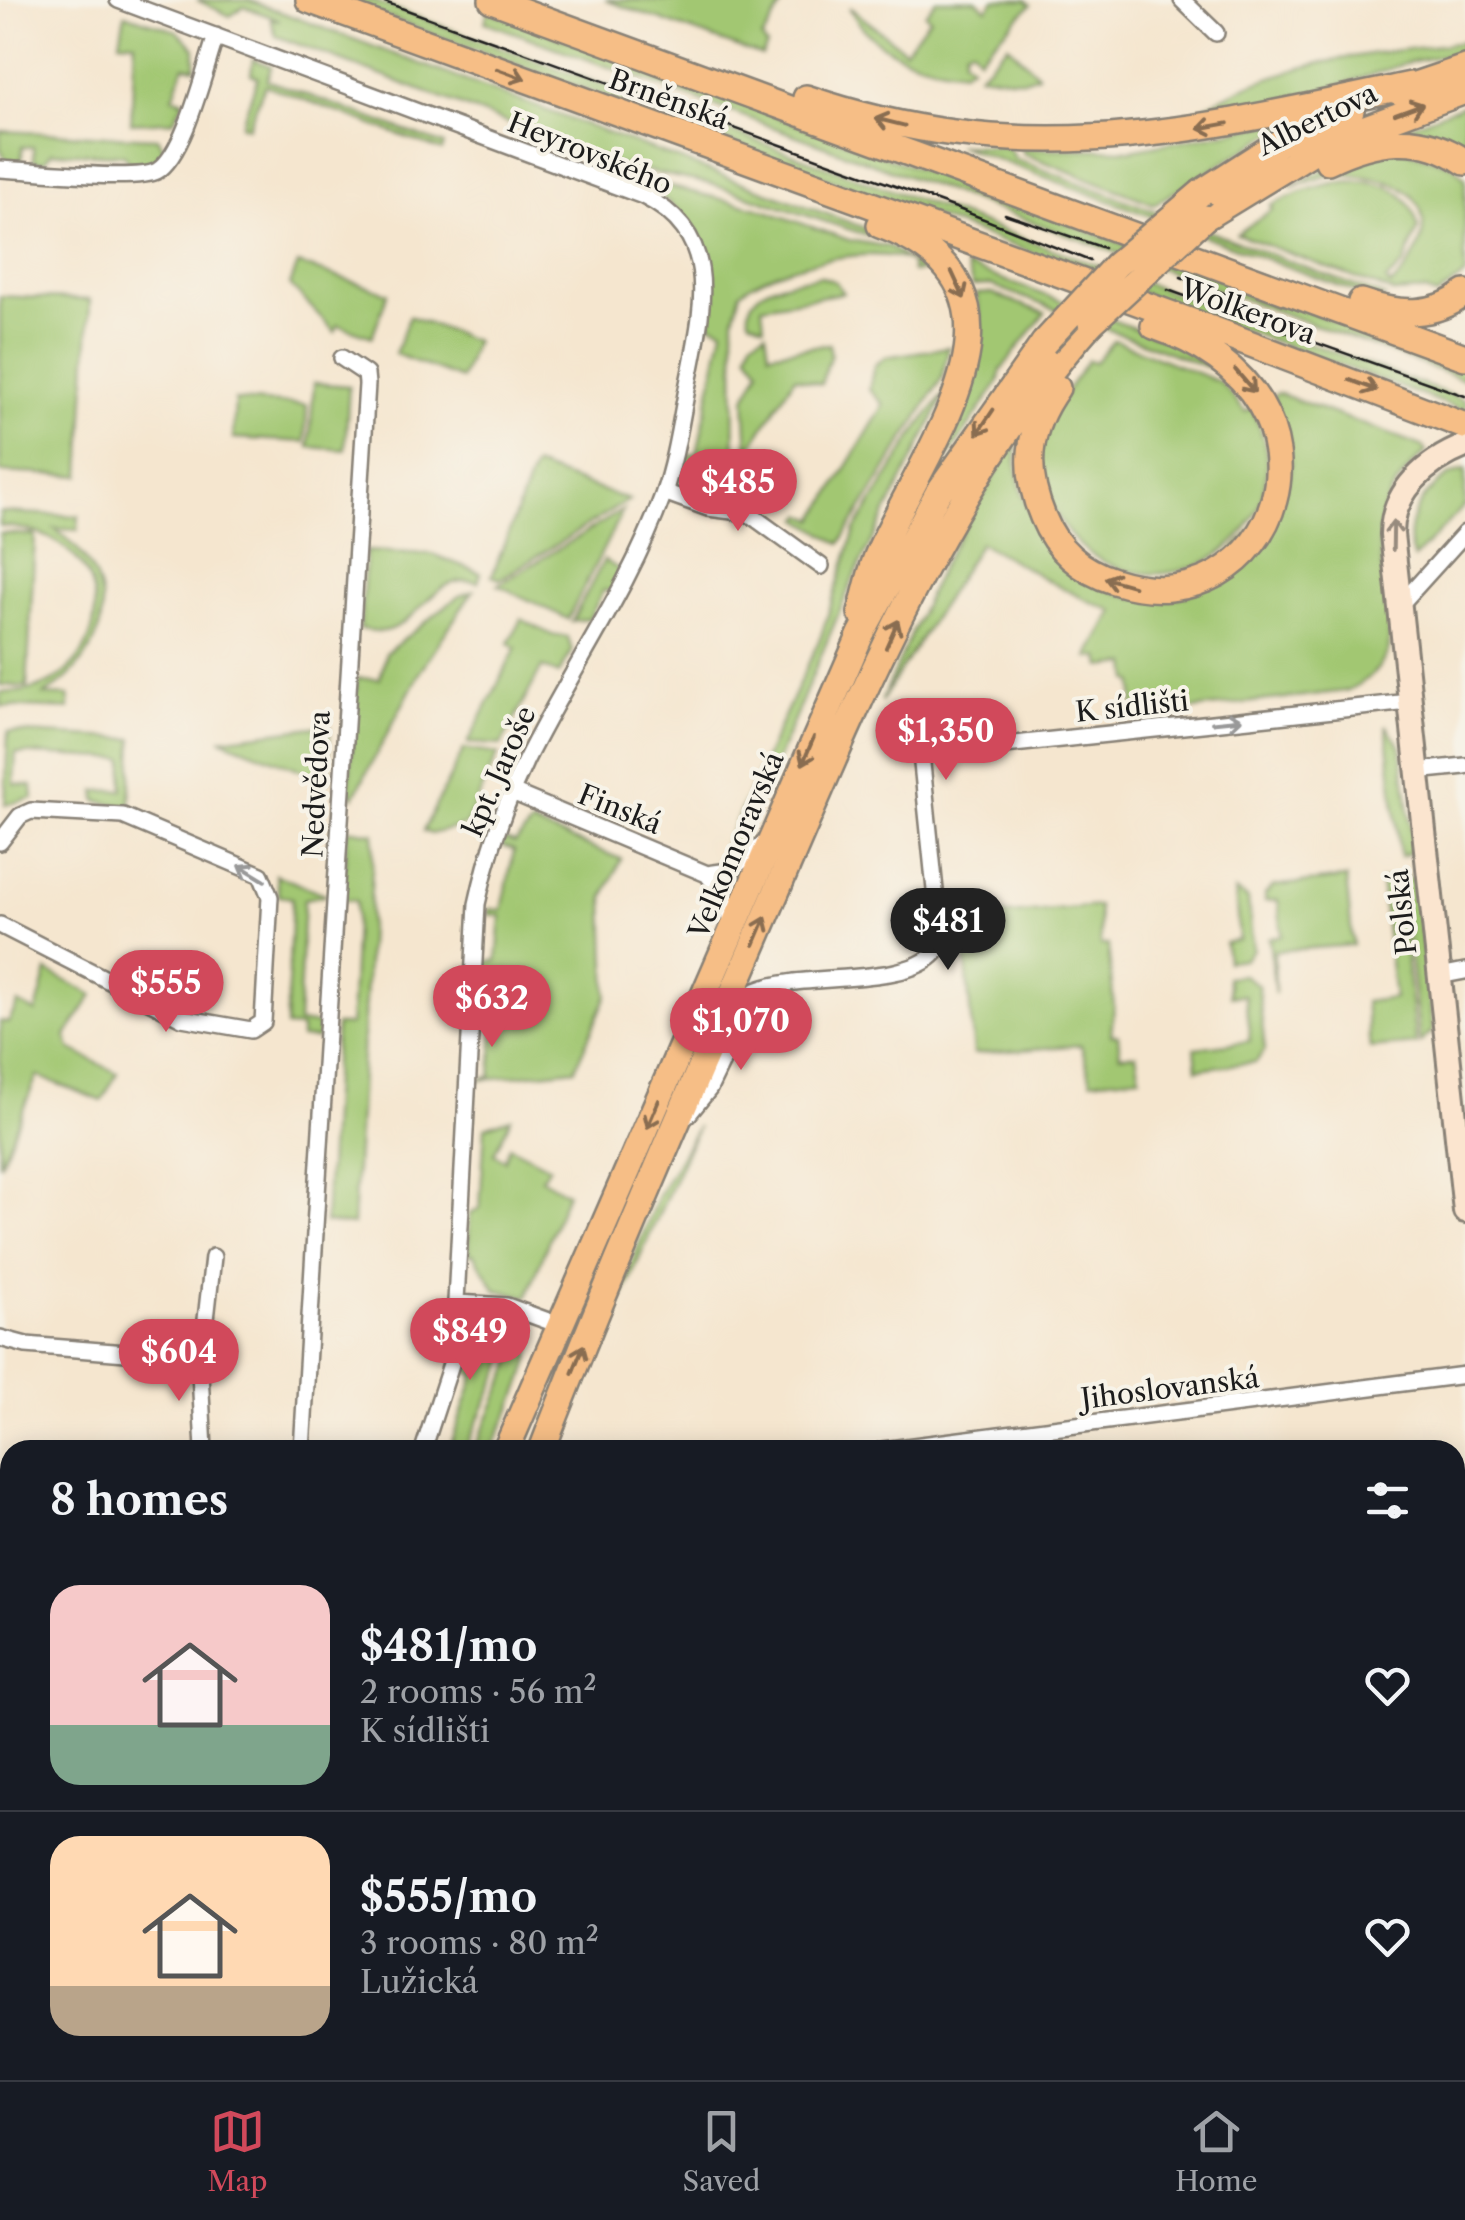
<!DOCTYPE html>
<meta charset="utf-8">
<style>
:root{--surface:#171b24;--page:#20242c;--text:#f1f3f6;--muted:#9ea1a6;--line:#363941;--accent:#d1495b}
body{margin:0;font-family:"Libre Caslon Text",serif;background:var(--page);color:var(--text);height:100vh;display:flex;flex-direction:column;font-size:38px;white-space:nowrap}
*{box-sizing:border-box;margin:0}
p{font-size:32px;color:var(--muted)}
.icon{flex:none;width:55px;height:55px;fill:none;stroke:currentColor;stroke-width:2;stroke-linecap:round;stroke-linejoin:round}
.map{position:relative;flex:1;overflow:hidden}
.sheet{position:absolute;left:0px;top:1440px;width:1465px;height:640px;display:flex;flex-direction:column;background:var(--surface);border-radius:30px 30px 0 0;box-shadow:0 5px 25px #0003}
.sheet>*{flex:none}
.price{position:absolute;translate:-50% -85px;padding:0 22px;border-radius:35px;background:var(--accent);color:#fff;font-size:32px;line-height:65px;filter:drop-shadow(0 2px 5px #0008)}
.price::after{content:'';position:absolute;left:50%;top:60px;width:30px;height:22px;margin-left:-15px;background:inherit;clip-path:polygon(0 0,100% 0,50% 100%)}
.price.active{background:#222;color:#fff}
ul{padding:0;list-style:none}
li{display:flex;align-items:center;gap:30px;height:250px;padding:0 50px}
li+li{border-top:2px solid var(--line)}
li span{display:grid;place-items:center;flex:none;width:280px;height:200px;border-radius:30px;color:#555}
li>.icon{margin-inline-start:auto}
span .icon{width:120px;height:120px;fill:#fffc;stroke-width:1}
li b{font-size:42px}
h2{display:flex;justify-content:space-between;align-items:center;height:120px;padding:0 50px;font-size:42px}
.tab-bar{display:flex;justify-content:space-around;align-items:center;height:140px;border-top:2px solid var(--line);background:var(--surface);font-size:28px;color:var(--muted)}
.tab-bar a{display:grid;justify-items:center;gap:5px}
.tab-bar .active{color:var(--accent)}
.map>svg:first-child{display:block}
</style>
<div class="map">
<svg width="1465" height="2080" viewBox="0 0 1465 2080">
<rect width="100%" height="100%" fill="#f7f3e8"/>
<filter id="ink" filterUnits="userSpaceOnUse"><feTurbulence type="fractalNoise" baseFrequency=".01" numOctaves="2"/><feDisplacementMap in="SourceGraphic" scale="20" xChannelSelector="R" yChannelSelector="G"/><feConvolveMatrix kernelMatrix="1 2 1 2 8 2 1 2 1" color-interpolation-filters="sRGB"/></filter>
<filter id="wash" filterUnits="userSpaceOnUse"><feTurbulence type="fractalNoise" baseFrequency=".0048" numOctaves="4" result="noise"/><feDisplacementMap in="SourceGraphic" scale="40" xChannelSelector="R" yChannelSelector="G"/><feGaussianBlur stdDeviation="2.25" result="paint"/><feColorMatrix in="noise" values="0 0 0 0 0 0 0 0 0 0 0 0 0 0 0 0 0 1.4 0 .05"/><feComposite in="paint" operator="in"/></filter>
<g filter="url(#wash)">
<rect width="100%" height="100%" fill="#f5e6cf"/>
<!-- green -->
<path fill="#a2c772" stroke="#5f7247" stroke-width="2.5" d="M197,0H248L897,240L860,233L711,184L622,166L276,36L271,19L280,20L244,7L230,16Z
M341,0H371L1465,400V411Z
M605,0H785L762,39L767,46L762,56Z
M936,0H976L987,9L994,0H1026L1031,5L979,57L972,48L966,49L964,59L971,65L963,71C916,65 872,52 849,7L905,50L930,18L925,14Z
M488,11L1465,369V380L485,22Z
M125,14L177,31L195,48V68L184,66L173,97L184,101L173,121L131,123L135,42L120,41Z
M1465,42V51L1410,62L1313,94L1182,120C1274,61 1359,55 1465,42Z
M1008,45L1038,74V75L1024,80L979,74Z
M253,59L271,66L267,80L444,145L442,151L265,85L248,127L241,125L258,77L251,74Z
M1465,104V147L1437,135L1401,129Z
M1296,119L1154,204L1024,154L1021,148L1131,150Z
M0,131L158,138L165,150L148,167L131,169L124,155L51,152L45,162L34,161L33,147H22V161L6,160L0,148Z
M958,145L1008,147L1015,159L1385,297L1377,300Z
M1398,148L1452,165L1465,178V275L1437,296L1426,291L1395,293L1237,234L1273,209L1271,206C1315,181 1405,157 1418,228L1404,264L1386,281L1391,286C1435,242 1440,187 1366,177C1356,176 1345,173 1335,174C1320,177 1305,184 1290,187L1325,169Z
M637,183L660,184L758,208L849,240L890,247L923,271L912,272L910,262C874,243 771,266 741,292L734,318L735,486L721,501L698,497L681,474L683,455L697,454L723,329L710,324C716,255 701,214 637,183Z
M298,264L388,293L372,337L338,325L335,332L290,285Z
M966,266L1166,340L1220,372L991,285L973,286Z
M820,276L836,282L843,293L762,306L764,326L749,319C745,283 793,282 820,276Z
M990,293L1045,313L1001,370L998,383L939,470L890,557C926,484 998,378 976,294Z
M0,296L90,300L81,476L0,472Z
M409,316L475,341L461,379L395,354Z
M766,332L769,353L829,344L831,354L821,384L795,377L748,452L745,398L760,369L748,353L752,340Z
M1114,340L1220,382L1245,412L1252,408C1257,422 1265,437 1266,451C1279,578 1103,623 1052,505C1045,488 1036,464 1040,446C1046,414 1070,386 1088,360L1095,362Z
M949,347L942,378L840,544L800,519L804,514L815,520L884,405L869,389L874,366L885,357Z
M314,383L349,386L345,450L309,447Z
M948,389L854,577L737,855L726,865L715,867L821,636L855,530L919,426Z
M1278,393L1422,446L1426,452C1347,522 1393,562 1389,649C1381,670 1366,682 1346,691L1134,716V682L1130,681L1128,664L1102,667L1100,657H1088L1114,611C1065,594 1026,566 980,543L881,702L941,567L1011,447L1016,448C1014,534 1098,619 1186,595C1202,591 1218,565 1230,553C1286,494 1311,480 1272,397Z
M235,400L307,405L305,442L233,438Z
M534,466L629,500L500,579L492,576Z
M1465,469V505L1414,558C1397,522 1431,478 1465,469Z
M623,510L568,619L498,585Z
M0,512L79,516L78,530L55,529C124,580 114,651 44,695L69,696V709L0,706V692C115,698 137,534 0,526Z
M0,533L35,535L27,687L0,685Z
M366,551L432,554L481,573L478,582C432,572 420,625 384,631C377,632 367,630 360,629Z
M604,560L620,570L613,590L603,591L589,619L572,621Z
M473,591L422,668L354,797L349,790L357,678L380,679L386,653L459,596Z
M521,619L552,635L568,637L572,651L559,674L542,667L501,745L468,743L516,648L509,643Z
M330,725L329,781L220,739Z
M1386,725L1401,747L1413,844L1411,852L1400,857Z
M8,732L133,739L130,807L97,801L96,791L123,790L124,759L16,753L14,784L32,786L33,798L5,805Z
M464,749L498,754L466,825L431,834L423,831Z
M532,824L621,859L604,897L607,995L575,1069L478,1080L491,1076L496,990L483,989L484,961H497L501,916L488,914L489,909L502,910L514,850L502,846V839L515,843Z
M347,829L374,833L353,1225L325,1223L336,1025H350L356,901L343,899Z
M276,875L327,895L304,899L298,1023L319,1024L318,1039L301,1038V1028L286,1027L292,898L279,896Z
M1401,875L1416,880L1433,1031L1420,1043Z
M1346,878L1353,945L1274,951L1275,994L1269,938L1282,936L1278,900L1265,901V894L1274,886Z
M1397,878L1416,1044L1370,1048L1365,1002L1394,998L1381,880Z
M1235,891L1248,899L1253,949L1245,959L1227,961L1225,943L1239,940Z
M1098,906L1101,945H1108L1114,1006L1111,1035H1118L1120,1055L1136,1054L1140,1076L1091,1081L1081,1045L974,1054L963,931L976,917Z
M47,971L93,995L66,1036L70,1049L117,1073L102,1101L37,1076L0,1165V1021L8,1023L18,1003L36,1012Z
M1243,975L1258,985L1265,1050L1256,1062L1197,1069L1195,1048L1250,1041L1245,995L1230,996L1227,977Z
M511,1118L494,1154L505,1160L509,1146L550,1167L541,1178L567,1193L527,1297L496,1290L474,1254H468L470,1213L480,1208L485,1127Z
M698,1126L579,1395L658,1196Z
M497,1316L523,1321L465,1450H449L475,1374L461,1370C465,1343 467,1322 497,1316Z
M528,1326C543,1353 504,1422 491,1450H474Z
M0,1962L10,1963V2070H234L232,2080H0Z
M634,2070H821V2080H632Z
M1006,2070H1380L1381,2078L1006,2080Z"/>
</g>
<g filter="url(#ink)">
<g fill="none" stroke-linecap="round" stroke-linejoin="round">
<defs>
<path id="street" d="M118,0L643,196C718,233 705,299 691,369C682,410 677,455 663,495C629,589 570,671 526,760C504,806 488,853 477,904L453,1358L423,1450
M1182,0L1216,33
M0,169C28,170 137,182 157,171C185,155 205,67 216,36
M664,492L708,508L748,513L821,566
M1399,606L1465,533
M1416,771L1465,766
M512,792L707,874L726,899L733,926
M0,842L20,816L31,811L123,816L261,875L270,897L263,1022L251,1030L182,1018L0,925
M707,874L729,871L767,841
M1439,976L1465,971
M687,1116L709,1089L756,991C803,971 905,988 936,952L939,929L921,754L1409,702
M315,1227L367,384L366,374L342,358
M457,1303L507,1306L559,1325
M0,1338L26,1345L201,1359
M204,1450L200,1373L213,1257
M302,1450L315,1233
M882,1450L1465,1375
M1455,1614L1465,1613
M0,1664L10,1665
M879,2070L880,2080"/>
<path id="secondary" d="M1465,446C1427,461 1392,491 1392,534L1465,1211
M0,1738L10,1739
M1455,1862L1465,1861"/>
<path id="primary" d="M309,0L1225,334L1465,426
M492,0L1465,357
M1397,91L1465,68
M806,98C1025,173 1193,131 1411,85
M1328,161C1374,139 1421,131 1465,162
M1202,192L1280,142L1351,110
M1204,218L1328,142L1465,91
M1361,302C1398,315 1433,318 1465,293
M1057,388C1027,430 1023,469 1043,517C1056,549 1081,571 1114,581C1274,633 1367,399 1154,326
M861,613C866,593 870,572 878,554C925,446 1055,290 880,225
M506,1450L861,634L938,493L1044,343
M542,1450C609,1275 685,1104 759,932C851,720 936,498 1091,323
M289,2080L291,2070
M331,2080L334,2070"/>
</defs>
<!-- street casing -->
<use href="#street" stroke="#888176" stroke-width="20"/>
<!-- secondary casing -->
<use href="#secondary" stroke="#888176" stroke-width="28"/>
<!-- primary casing -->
<use href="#primary" stroke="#888176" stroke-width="30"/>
<!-- street -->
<use href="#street" stroke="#fff" stroke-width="15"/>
<!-- secondary -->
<use href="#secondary" stroke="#fbe5cf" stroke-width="22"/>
<!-- primary -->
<use href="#primary" stroke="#f6be86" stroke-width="25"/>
<!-- tram -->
<path stroke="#1c1c1c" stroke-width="2.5" d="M379,0L956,208L1090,261
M1005,214L1104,248
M1181,277L1245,301
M1168,290L1465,396"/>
<defs>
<path id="primary-bridge" d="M1091,323L1204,218
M1044,343L1116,265L1202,192"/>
</defs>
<!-- primary-bridge casing -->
<use href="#primary-bridge" stroke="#888176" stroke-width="30" stroke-linecap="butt"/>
<!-- primary-bridge -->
<use href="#primary-bridge" stroke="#f6be86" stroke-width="25"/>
</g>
<!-- one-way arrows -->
<defs><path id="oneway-shaft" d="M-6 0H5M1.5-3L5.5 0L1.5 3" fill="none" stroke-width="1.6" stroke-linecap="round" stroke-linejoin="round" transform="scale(2.5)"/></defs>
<g stroke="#896d51">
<use href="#oneway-shaft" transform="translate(511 74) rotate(20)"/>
<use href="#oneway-shaft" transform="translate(1409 109) rotate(-20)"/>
<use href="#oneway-shaft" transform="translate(890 122) rotate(-166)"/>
<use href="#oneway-shaft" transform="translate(1213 126) rotate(170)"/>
<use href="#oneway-shaft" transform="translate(958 285) rotate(65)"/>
<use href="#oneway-shaft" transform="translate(1245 381) rotate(49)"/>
<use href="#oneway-shaft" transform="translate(1363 385) rotate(21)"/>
<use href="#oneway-shaft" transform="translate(985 422) rotate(124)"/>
<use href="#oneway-shaft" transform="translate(1119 582) rotate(-164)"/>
<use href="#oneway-shaft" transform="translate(892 634) rotate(-66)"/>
<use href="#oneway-shaft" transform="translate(808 751) rotate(113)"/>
<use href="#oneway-shaft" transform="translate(760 931) rotate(-67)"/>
<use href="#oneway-shaft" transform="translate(653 1114) rotate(113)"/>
<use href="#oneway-shaft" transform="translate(578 1359) rotate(-68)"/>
</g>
<use stroke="#978b7e" href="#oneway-shaft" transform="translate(1393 535) rotate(-89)"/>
<g stroke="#999">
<use href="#oneway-shaft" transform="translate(1227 721) rotate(-6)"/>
<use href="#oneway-shaft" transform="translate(252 873) rotate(-149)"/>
</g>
</g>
<g text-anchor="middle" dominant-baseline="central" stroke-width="8" stroke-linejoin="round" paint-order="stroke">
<!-- street labels -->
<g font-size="28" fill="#1c1c1c" stroke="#f7f3e8">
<text transform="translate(669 99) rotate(20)">Brněnská</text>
<text transform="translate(1317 119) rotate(-26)">Albertova</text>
<text transform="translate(590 153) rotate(22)">Heyrovského</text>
<text transform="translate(1248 311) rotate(20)">Wolkerova</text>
<text transform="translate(1132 706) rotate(-6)">K sídlišti</text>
<text transform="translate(499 771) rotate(-66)">kpt. Jaroše</text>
<text transform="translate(316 784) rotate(-87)">Nedvědova</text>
<text transform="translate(620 809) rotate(22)">Finská</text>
<text transform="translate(736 845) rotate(-67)">Velkomoravská</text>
<text transform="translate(1402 912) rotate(-96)">Polská</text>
<text transform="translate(1170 1388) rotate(-7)">Jihoslovanská</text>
</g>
</g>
</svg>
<b class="price" style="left:738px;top:534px">$485</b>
<b class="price" style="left:946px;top:783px">$1,350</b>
<b class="price active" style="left:948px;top:973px">$481</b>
<b class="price" style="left:166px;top:1035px">$555</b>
<b class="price" style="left:492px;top:1050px">$632</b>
<b class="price" style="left:741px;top:1073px">$1,070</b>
<b class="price" style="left:470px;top:1383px">$849</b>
<b class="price" style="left:179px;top:1404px">$604</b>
<section class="sheet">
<h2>8 homes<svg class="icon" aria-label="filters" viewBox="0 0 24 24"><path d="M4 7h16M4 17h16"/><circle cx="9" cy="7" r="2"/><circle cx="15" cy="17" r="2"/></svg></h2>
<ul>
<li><span style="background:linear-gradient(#f6c9c9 70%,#7fa58c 0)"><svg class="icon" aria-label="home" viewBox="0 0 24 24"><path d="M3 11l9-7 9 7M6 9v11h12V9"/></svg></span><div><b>$481/mo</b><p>2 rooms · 56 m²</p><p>K sídlišti</p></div><svg class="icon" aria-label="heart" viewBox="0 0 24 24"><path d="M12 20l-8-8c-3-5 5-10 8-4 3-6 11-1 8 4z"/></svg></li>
<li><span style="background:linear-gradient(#ffd9b3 75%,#b9a48a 0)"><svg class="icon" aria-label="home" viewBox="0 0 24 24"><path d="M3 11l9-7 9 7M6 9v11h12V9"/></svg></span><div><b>$555/mo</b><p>3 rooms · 80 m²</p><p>Lužická</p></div><svg class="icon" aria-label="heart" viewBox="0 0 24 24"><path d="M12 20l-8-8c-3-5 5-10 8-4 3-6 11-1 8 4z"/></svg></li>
</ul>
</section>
</div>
<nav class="tab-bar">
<a class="active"><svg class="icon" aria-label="map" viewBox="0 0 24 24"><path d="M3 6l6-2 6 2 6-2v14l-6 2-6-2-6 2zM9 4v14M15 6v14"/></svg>Map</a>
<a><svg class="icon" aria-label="saved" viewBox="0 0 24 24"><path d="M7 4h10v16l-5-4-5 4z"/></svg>Saved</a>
<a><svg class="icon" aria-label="home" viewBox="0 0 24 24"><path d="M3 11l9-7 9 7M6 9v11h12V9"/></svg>Home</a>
</nav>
